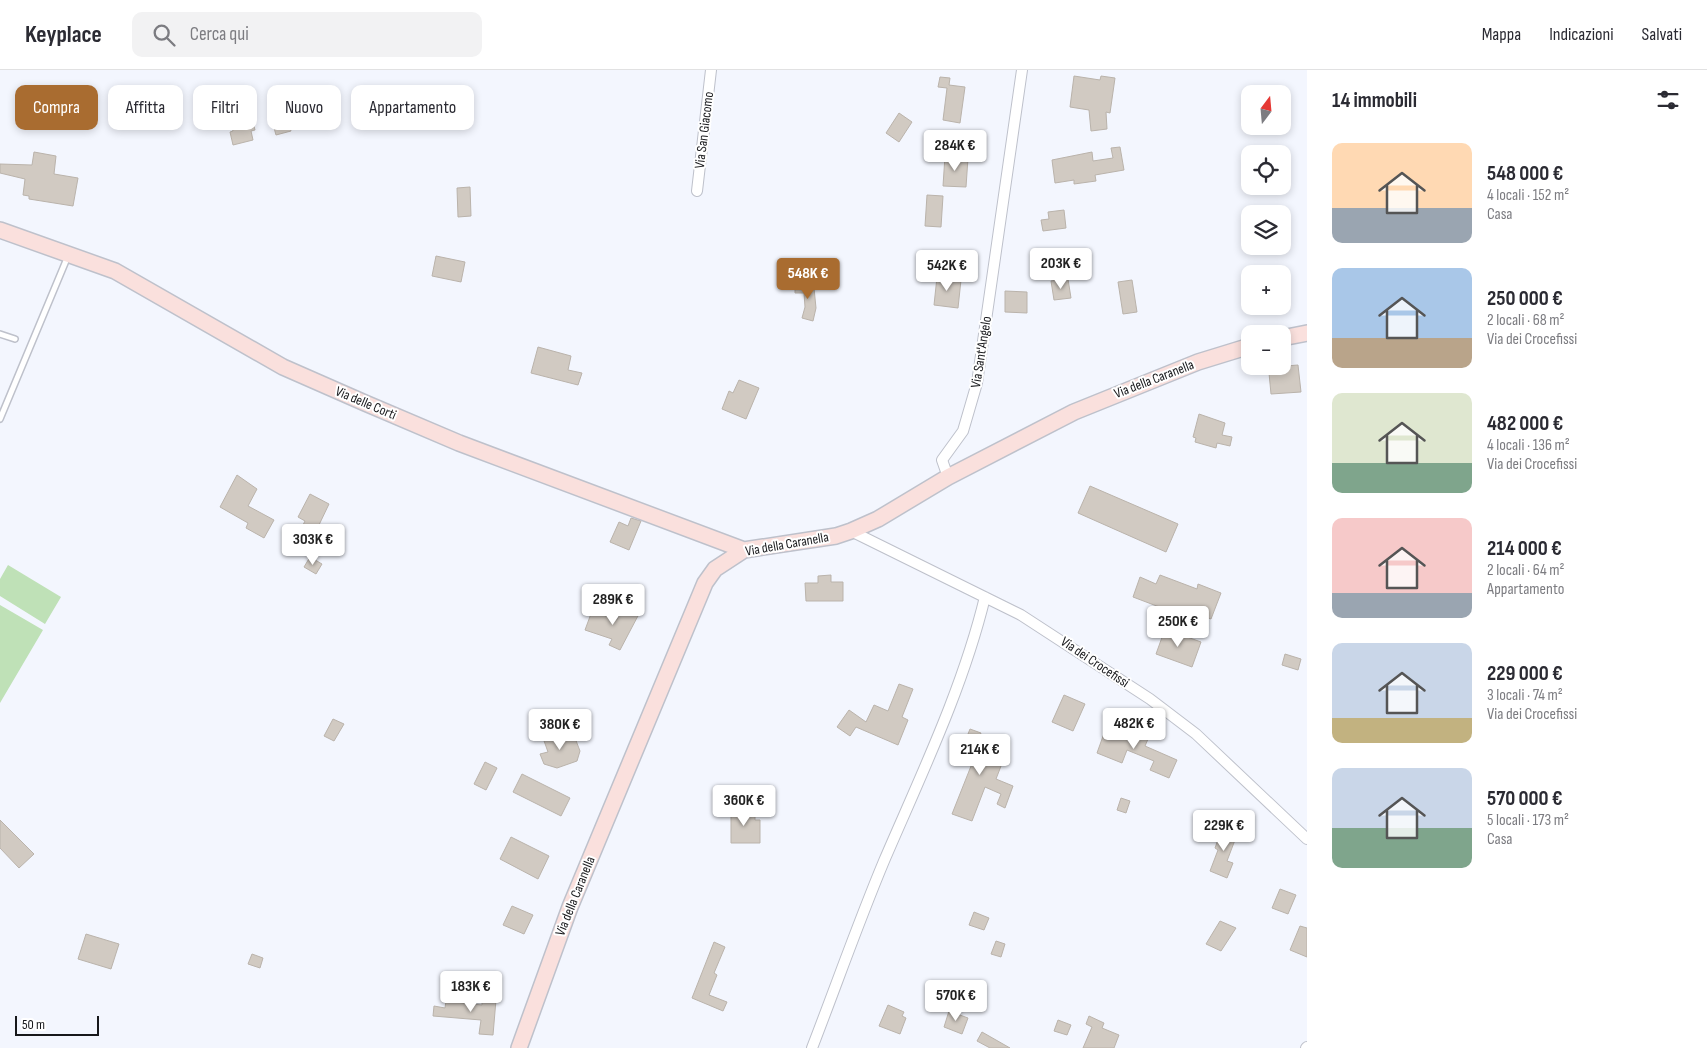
<!DOCTYPE html>
<html lang="it">
<meta charset="utf-8">
<style>
:root{--surface:#fff;--page:#f2f2f3;--text:#2b2b33;--muted:#7c7c81;--line:#e1e1e2;--accent:#a96c30}
body{margin:0;font-family:"Sofia Sans Condensed",sans-serif;background:var(--page);color:var(--text);height:100vh;display:flex;flex-direction:column;font-size:19px;white-space:nowrap}
*{box-sizing:border-box;margin:0}
p{font-size:16px;color:var(--muted)}
.icon{flex:none;width:28px;height:28px;fill:none;stroke:currentColor;stroke-width:2;stroke-linecap:round;stroke-linejoin:round}
.map{position:relative;flex:1;overflow:hidden}
.sheet{display:flex;flex-direction:column;background:var(--surface);width:400px}
.sheet>*{flex:none}
.top-card{position:absolute;left:15px;top:15px;width:475px;height:45px;display:flex;gap:10px}
.needle{width:32px;rotate:16deg}
.controls{position:absolute;left:1241px;top:15px;display:grid;gap:10px}
.controls a{display:grid;place-items:center;width:50px;height:50px;border-radius:10px;background:var(--surface);box-shadow:0 2px 8px #0003;font-size:25px}
.scale{position:absolute;left:15px;bottom:12px;width:84px;box-sizing:border-box;padding-left:5px;border:2px solid #17181b;border-top:0;font-size:14px;line-height:18px;white-space:nowrap;color:#17181b;-webkit-text-stroke:4px #fff;paint-order:stroke}
.price{position:absolute;translate:-50% -42px;padding:0 11px;border-radius:5px;background:#fff;color:#222;font-size:16px;line-height:32px;filter:drop-shadow(0 1px 2px #0008)}
.price::after{content:'';position:absolute;left:50%;top:30px;width:15px;height:11px;margin-left:-8px;background:inherit;clip-path:polygon(0 0,100% 0,50% 100%)}
.price.active{background:var(--accent);color:#fff}
ul{padding:0;list-style:none}
li{display:flex;align-items:center;gap:15px;height:125px;padding:0 25px}
li span{display:grid;place-items:center;flex:none;width:140px;height:100px;border-radius:10px;color:#555}
li>.icon{margin-inline-start:auto}
span .icon{width:60px;height:60px;fill:#fffc;stroke-width:1}
li b{font-size:21px}
h2{display:flex;justify-content:space-between;align-items:center;height:60px;padding:0 25px;font-size:21px}
.pill{padding:0 18px;border-radius:10px;background:var(--surface);box-shadow:0 2px 8px #0003;font-size:18px;line-height:45px}
.pill.active{background:var(--accent);color:#fff}
header{display:flex;align-items:center;gap:30px;box-sizing:border-box;height:70px;padding:0 25px;background:var(--surface);border-bottom:1px solid var(--line)}
header strong{font-size:24px}
nav{display:flex;gap:28px;margin-inline-start:auto;font-size:18px}
.search{width:350px;height:45px;background:var(--page);display:flex;align-items:center;gap:12px;box-sizing:border-box;padding:0 18px;border-radius:10px;color:var(--muted);font-size:19px}
main{display:flex;flex:1;min-height:0}
.map>svg:first-child{display:block}
</style>
<header>
<strong>Keyplace</strong>
<div class="search"><svg class="icon" aria-label="search" viewBox="0 0 24 24"><circle cx="10" cy="10" r="6"/><path d="M15 15l6 6"/></svg>Cerca qui</div>
<nav><a>Mappa</a><a>Indicazioni</a><a>Salvati</a></nav>
</header>
<main>
<div class="map">
<svg width="1307" height="978" viewBox="0 0 1307 978">
<rect width="100%" height="100%" fill="#f3f6fe"/>
<!-- garden -->
<path fill="#bfe1b7" d="M8,495L61,527L45,554L0,526V509Z
M0,535L43,560L0,633Z"/>
<!-- building -->
<path fill="#d1cac2" stroke="#bab3ab" d="M1074,6L1100,10L1101,6L1115,8L1110,43L1106,42L1107,59L1091,61L1089,40L1070,37Z
M940,7L950,8L949,15L965,17L960,53L943,50L947,18L938,17Z
M286,43L291,61L276,65L271,47Z
M899,43L912,52L899,72L886,63Z
M252,48L255,60L251,61L253,70L233,75L230,62L233,61L231,53Z
M1120,77L1124,100L1095,105L1096,111L1074,114V110L1055,113L1052,90L1092,82L1093,91L1113,88L1111,78Z
M34,82L56,86L54,104L78,108L73,136L29,129V126L23,125L25,109L0,103V94L32,95Z
M945,86L968,88L966,117L943,116Z
M470,117L471,146L458,147L457,118Z
M927,125L943,126L941,157L925,156Z
M1064,140L1066,158L1043,161L1041,150L1049,149L1048,142Z
M436,186L465,192L461,212L432,206Z
M937,207L961,210L958,238L934,235Z
M1068,209L1071,228L1054,230L1051,211Z
M1132,210L1137,242L1123,244L1118,212Z
M795,214H810V218H814L816,238L813,251L802,248L805,237L804,223H795Z
M1005,221L1027,222V243L1005,242Z
M538,277L571,286L568,300L582,303L578,315L531,303Z
M1298,295L1301,322L1271,324L1269,303L1274,302V297Z
M739,310L759,318L746,349L722,339L729,321L733,323Z
M1199,344L1225,353L1222,365L1232,367L1230,376L1217,373L1216,378L1195,372L1196,368L1193,367Z
M237,405L257,419L248,436L274,450L264,468L246,458L248,453L220,437Z
M1090,416L1178,454L1166,482L1078,443Z
M310,424L329,434L318,457L315,455L304,476L295,471L305,451L298,447Z
M631,448L641,451L629,480L610,472L619,452L628,456Z
M310,487L322,494L316,504L304,497Z
M831,505V512H843V531H806L805,513H818V506Z
M1160,505L1197,519L1198,514L1221,523L1211,549L1185,539L1183,546L1133,527L1140,507L1156,514Z
M623,535L640,542L620,580L609,575L612,569L585,560L592,541L617,550Z
M1165,559L1201,572L1192,597L1156,584Z
M1285,584L1301,589L1298,600L1282,595Z
M899,614L913,619L902,647L908,650L898,675L856,657L850,666L837,657L849,640L866,652L874,635L888,641Z
M1064,625L1085,634L1073,661L1052,652Z
M333,649L344,654L334,671L324,666Z
M1107,655L1148,669L1145,676L1177,690L1169,708L1150,700L1154,691L1127,680L1122,693L1097,683Z
M970,659L981,663L977,672L1006,683L996,709L1013,716L1005,738L997,734L1001,724L985,717L972,751L952,744L975,686L957,679L961,668L966,669Z
M565,661L568,670L575,668L580,681L577,691L557,698L544,694L540,684L548,682L543,668Z
M485,692L497,698L486,720L474,714Z
M522,704L570,728L561,746L513,722Z
M1121,728L1130,731L1126,743L1117,740Z
M731,737H746V742H755V750H760V773H731Z
M0,750L34,784L19,798L0,778Z
M1223,756L1238,762L1227,791L1233,793L1227,808L1210,801L1218,780L1215,778Z
M511,767L549,786L538,809L500,789Z
M1280,819L1296,825L1288,844L1272,838Z
M512,836L533,845L524,864L503,855Z
M974,842L989,848L984,860L969,855Z
M1220,851L1236,858L1221,881L1206,874Z
M1300,856L1307,858V887L1290,880Z
M86,864L119,874L111,899L78,889Z
M996,871L1005,874L1001,887L991,884Z
M714,872L725,877L714,903L717,905L709,925L727,932L723,941L692,928Z
M252,884L263,888L260,898L248,894Z
M482,929L496,930L493,965L479,964L481,950L433,946L434,936L445,938L446,931L482,935Z
M888,935L904,942L902,946L906,948L900,964L879,956Z
M949,941L968,948L962,964L944,957Z
M1089,946L1104,953L1102,958L1119,965L1114,978H1083L1092,957L1086,954Z
M1058,950L1071,955L1067,965L1054,961Z
M982,962L1010,978H990L977,971Z"/>
<g fill="none" stroke-linecap="round" stroke-linejoin="round">
<defs>
<path id="lane" d="M0,264L15,269
M0,349L68,186"/>
<path id="street" d="M697,121L711,0
M948,407L942,390L963,361L977,313L1022,0
M851,461L1021,545L1150,629L1196,664L1307,769
M812,978C836,916 858,853 884,791C921,705 963,618 985,527
M1306,978L1307,977"/>
<path id="secondary" d="M0,160L115,201L283,297L365,333L459,373L744,480
M1282,268L1307,263
M519,978L570,837L705,513L715,499L744,480L836,466L851,461L878,449L948,407L1074,342L1198,292L1250,276"/>
</defs>
<!-- lane casing -->
<use href="#lane" stroke="#bec1cb" stroke-width="8"/>
<!-- street casing -->
<use href="#street" stroke="#bec1cb" stroke-width="12"/>
<!-- secondary casing -->
<use href="#secondary" stroke="#bec1cb" stroke-width="18"/>
<!-- lane -->
<use href="#lane" stroke="#fff" stroke-width="5"/>
<!-- street -->
<use href="#street" stroke="#fff" stroke-width="10"/>
<!-- secondary -->
<use href="#secondary" stroke="#fae0dd" stroke-width="15"/>
</g>
<g text-anchor="middle" dominant-baseline="central" stroke-width="4" stroke-linejoin="round" paint-order="stroke">
<!-- street labels -->
<g font-size="14" fill="#17181b" stroke="#fff">
<text transform="translate(704 60) rotate(-83)">Via San Giacomo</text>
<text transform="translate(981 282) rotate(-81)">Via Sant'Angelo</text>
<text transform="translate(1154 309) rotate(-21)">Via della Caranella</text>
<text transform="translate(366 333) rotate(23)">Via delle Corti</text>
<text transform="translate(787 474) rotate(-10)">Via della Caranella</text>
<text transform="translate(1095 592) rotate(34)">Via dei Crocefissi</text>
<text transform="translate(575 826) rotate(-68)">Via della Caranella</text>
</g>
</g>
</svg>
<div class="controls">
<a><svg class="needle" viewBox="-14 -14 28 28"><path d="M0-13l5 13h-10z" fill="#e53935"/><path d="M0 13l5-13h-10z" fill="#7c7c81"/></svg></a>
<a><svg class="icon" aria-label="locate" viewBox="0 0 24 24"><circle cx="12" cy="12" r="6"/><path d="M12 2v4M12 18v4M2 12h4M18 12h4"/></svg></a>
<a><svg class="icon" aria-label="layers" viewBox="0 0 24 24"><path d="M12 4l9 5-9 5-9-5zM3 14l9 5 9-5"/></svg></a>
<a>+</a>
<a>−</a>
</div>
<div class="scale">50 m</div>
<b class="price" style="left:955px;top:102px">284K €</b>
<b class="price" style="left:1061px;top:220px">203K €</b>
<b class="price" style="left:947px;top:222px">542K €</b>
<b class="price active" style="left:808px;top:230px">548K €</b>
<b class="price" style="left:313px;top:496px">303K €</b>
<b class="price" style="left:613px;top:556px">289K €</b>
<b class="price" style="left:1178px;top:578px">250K €</b>
<b class="price" style="left:1134px;top:680px">482K €</b>
<b class="price" style="left:560px;top:681px">380K €</b>
<b class="price" style="left:980px;top:706px">214K €</b>
<b class="price" style="left:744px;top:757px">360K €</b>
<b class="price" style="left:1224px;top:782px">229K €</b>
<b class="price" style="left:471px;top:943px">183K €</b>
<b class="price" style="left:956px;top:952px">570K €</b>
<div class="top-card">
<a class="pill active">Compra</a>
<a class="pill">Affitta</a>
<a class="pill">Filtri</a>
<a class="pill">Nuovo</a>
<a class="pill">Appartamento</a>
</div>
</div>
<section class="sheet">
<h2>14 immobili<svg class="icon" aria-label="filters" viewBox="0 0 24 24"><path d="M4 7h16M4 17h16"/><circle cx="9" cy="7" r="2"/><circle cx="15" cy="17" r="2"/></svg></h2>
<ul>
<li><span style="background:linear-gradient(#ffd9b3 65%,#9aa5b1 0)"><svg class="icon" aria-label="home" viewBox="0 0 24 24"><path d="M3 11l9-7 9 7M6 9v11h12V9"/></svg></span><div><b>548 000 €</b><p>4 locali · 152 m²</p><p>Casa</p></div></li>
<li><span style="background:linear-gradient(#a9c7e8 70%,#b9a48a 0)"><svg class="icon" aria-label="home" viewBox="0 0 24 24"><path d="M3 11l9-7 9 7M6 9v11h12V9"/></svg></span><div><b>250 000 €</b><p>2 locali · 68 m²</p><p>Via dei Crocefissi</p></div></li>
<li><span style="background:linear-gradient(#dfe7d0 70%,#7fa58c 0)"><svg class="icon" aria-label="home" viewBox="0 0 24 24"><path d="M3 11l9-7 9 7M6 9v11h12V9"/></svg></span><div><b>482 000 €</b><p>4 locali · 136 m²</p><p>Via dei Crocefissi</p></div></li>
<li><span style="background:linear-gradient(#f6c9c9 75%,#9aa5b1 0)"><svg class="icon" aria-label="home" viewBox="0 0 24 24"><path d="M3 11l9-7 9 7M6 9v11h12V9"/></svg></span><div><b>214 000 €</b><p>2 locali · 64 m²</p><p>Appartamento</p></div></li>
<li><span style="background:linear-gradient(#c9d6e8 75%,#c2b280 0)"><svg class="icon" aria-label="home" viewBox="0 0 24 24"><path d="M3 11l9-7 9 7M6 9v11h12V9"/></svg></span><div><b>229 000 €</b><p>3 locali · 74 m²</p><p>Via dei Crocefissi</p></div></li>
<li><span style="background:linear-gradient(#c9d6e8 60%,#7fa58c 0)"><svg class="icon" aria-label="home" viewBox="0 0 24 24"><path d="M3 11l9-7 9 7M6 9v11h12V9"/></svg></span><div><b>570 000 €</b><p>5 locali · 173 m²</p><p>Casa</p></div></li>
</ul>
</section>
</main>
